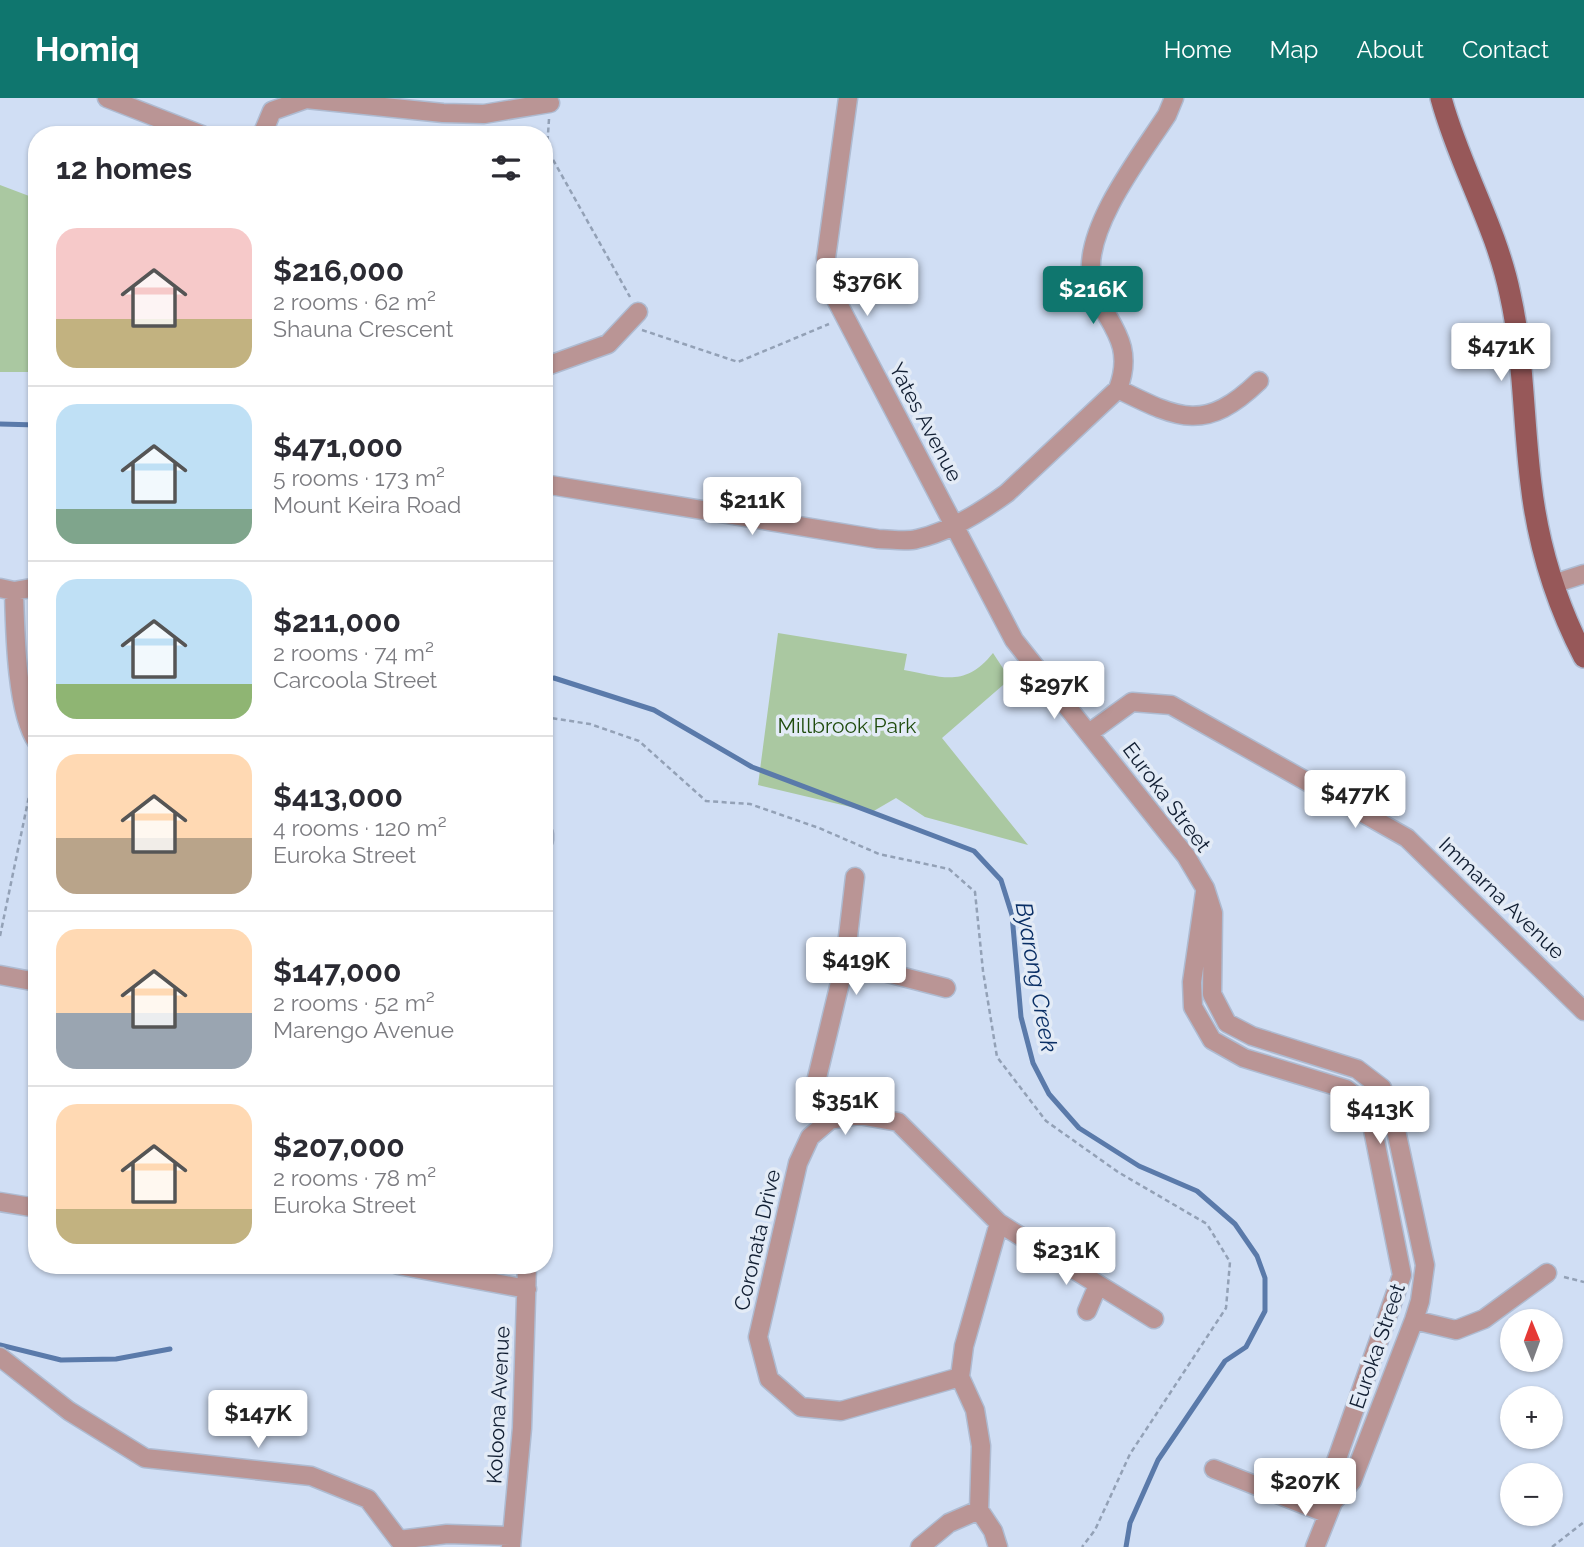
<!DOCTYPE html>
<meta charset="utf-8">
<style>
:root{--surface:#fff;--page:#f2f2f3;--text:#2b2b33;--muted:#7c7c81;--line:#e1e1e2;--accent:#0f766e}
body{margin:0;font-family:Raleway,sans-serif;background:var(--page);color:var(--text);height:100vh;display:flex;flex-direction:column;font-size:26px;white-space:nowrap}
*{box-sizing:border-box;margin:0}
p{font-size:23px;color:var(--muted)}
.icon{flex:none;width:38px;height:38px;fill:none;stroke:currentColor;stroke-width:2;stroke-linecap:round;stroke-linejoin:round}
.map{position:relative;flex:1;overflow:hidden}
.panel{position:absolute;left:28px;top:28px;width:525px;height:1148px;display:flex;flex-direction:column;background:var(--surface);border-radius:28px;box-shadow:0 2px 5px #0004}
.panel>*{flex:none}
.needle{width:46px;rotate:359deg}
.tools{position:absolute;left:1500px;top:1211px;display:grid;gap:14px}
.tools a{display:grid;place-items:center;width:63px;height:63px;border-radius:50%;background:var(--surface);box-shadow:0 2px 5px #0004;font-size:35px}
.price{position:absolute;translate:-50% -60px;padding:0 16px;border-radius:7px;background:#fff;color:#222;font-size:23px;line-height:46px;filter:drop-shadow(0 2px 4px #0008)}
.price::after{content:'';position:absolute;left:50%;top:42px;width:21px;height:16px;margin-left:-10px;background:inherit;clip-path:polygon(0 0,100% 0,50% 100%)}
.price.current{background:var(--accent);color:#fff}
ul{padding:0;list-style:none}
li{display:flex;align-items:center;gap:21px;height:175px;padding:0 28px}
li+li{border-top:2px solid var(--line)}
li span{display:grid;place-items:center;flex:none;width:196px;height:140px;border-radius:21px;color:#555}
li>.icon{margin-inline-start:auto}
span .icon{width:84px;height:84px;fill:#fffc;stroke-width:1}
li b{font-size:30px}
h2{display:flex;justify-content:space-between;align-items:center;height:84px;padding:0 28px;font-size:30px}
header{display:flex;align-items:center;gap:42px;box-sizing:border-box;height:98px;padding:0 35px;background:var(--accent);color:#fff}
header strong{font-size:33px}
nav{display:flex;gap:38px;margin-inline-start:auto;font-size:24px}
.map>svg:first-child{display:block}
</style>
<header>
<strong>Homiq</strong>
<nav><a>Home</a><a>Map</a><a>About</a><a>Contact</a></nav>
</header>
<div class="map">
<svg width="1584" height="1449" viewBox="0 0 1584 1449">
<rect width="100%" height="100%" fill="#d0def4"/>
<!-- green -->
<path fill="#aac8a1" d="M0,87L37,101V274H0Z
M778,535L907,556L904,572C943,579 965,590 993,555L1010,581L942,640L1028,747L925,719L896,700L872,714L758,687Z"/>
<g fill="none" stroke-linecap="round" stroke-linejoin="round">
<!-- stream -->
<path stroke="#5a7aaa" stroke-width="5" d="M0,326L37,327
M554,580L654,612L752,669L974,753L1001,782L1012,817L1021,919L1033,965L1049,996L1079,1030L1139,1068L1197,1093L1235,1126L1257,1158L1265,1180V1213L1246,1249L1225,1263L1158,1362L1130,1425L1126,1449
M0,1247L61,1262L116,1261L170,1251"/>
<defs>
<path id="minor" d="M107,0L202,37
M848,0L826,160L831,192L1014,542L1186,758L1205,790L1213,815L1212,896L1227,925L1252,938L1357,971L1382,990L1394,1023L1425,1167L1420,1203L1414,1222L1352,1383L1333,1404L1315,1449
M262,37L272,13L306,1L443,15L484,16L550,5
M544,269L608,246L638,214
M1118,291C1179,321 1205,335 1259,283
M544,386L878,441C890,441 906,444 917,441C949,434 981,414 1007,395L1118,291C1139,236 1094,218 1091,175C1087,126 1141,57 1167,17L1174,0
M1553,486L1584,476
M0,490L14,493L37,489
M14,493C15,530 16,614 37,644
M1089,635L1132,604L1171,607L1407,740L1584,913
M544,736V742
M1205,794L1192,884L1193,909L1212,942L1244,960L1346,991L1365,1006L1373,1032L1402,1177L1333,1372V1404
M845,864L946,890
M0,877L37,884
M830,1022L816,984L845,864L855,779
M0,1104L37,1110
M999,1125L1154,1221
M398,1167L527,1191
M1087,1213L1098,1187
M1414,1222L1456,1232L1484,1221L1547,1175
M0,1259L69,1313L145,1360L311,1378L368,1401L399,1442L447,1436L512,1438
M960,1279L841,1313L801,1309L769,1281L758,1239L798,1065L810,1039L830,1022L859,1017L898,1024L999,1125L964,1248L960,1279L975,1312L981,1348L979,1412
M1214,1371L1328,1416
M979,1412L993,1433L998,1449
M511,1449L522,1330L527,1167
M920,1449L949,1425L979,1412"/>
<path id="major" d="M1441,0C1459,67 1496,128 1510,196C1524,258 1523,323 1531,386C1538,447 1556,505 1584,559"/>
</defs>
<!-- minor casing -->
<use href="#minor" stroke="#aebbd1" stroke-width="21"/>
<!-- major casing -->
<use href="#major" stroke="#aebbd1" stroke-width="24"/>
<!-- path -->
<path stroke="#93a1b6" stroke-width="2.5" stroke-dasharray="5 3.5" stroke-linecap="butt" d="M549,21L547,51L630,199
M642,232L738,264L829,226
M544,619L590,626L639,643L706,703L750,706L819,730L879,756L949,771L975,794L983,873L997,959L1046,1023L1118,1074L1207,1126L1230,1164L1226,1210L1130,1356L1095,1432L1082,1449
M0,838L33,679L37,670
M1564,1179L1584,1184
M1552,1449L1584,1424"/>
<!-- minor -->
<use href="#minor" stroke="#ba9595" stroke-width="18"/>
<!-- major -->
<use href="#major" stroke="#975859" stroke-width="21"/>
</g>
<g text-anchor="middle" dominant-baseline="central" stroke-width="7" stroke-linejoin="round" paint-order="stroke">
<!-- street labels -->
<g font-size="21" fill="#111e32" stroke="#e3ebf6">
<text transform="translate(926 324) rotate(62)">Yates Avenue</text>
<text transform="translate(1167 699) rotate(53)">Euroka Street</text>
<text transform="translate(1502 800) rotate(44)">Immarna Avenue</text>
<text transform="translate(757 1142) rotate(-77)">Coronata Drive</text>
<text transform="translate(1377 1248) rotate(-71)">Euroka Street</text>
<text transform="translate(498 1307) rotate(-87)">Koloona Avenue</text>
</g>
<!-- park labels -->
<g font-size="21" fill="#204c0e" stroke="#e3ebf6">
<text x="847" y="627">Millbrook Park</text>
</g>
<!-- water labels -->
<g font-size="23" font-style="italic" fill="#0a2f65" stroke="#e3ebf6">
<text transform="translate(1037 879) rotate(80)">Byarong Creek</text>
</g>
</g>
</svg>
<div class="tools">
<a><svg class="needle" viewBox="-14 -14 28 28"><path d="M0-13l5 13h-10z" fill="#e53935"/><path d="M0 13l5-13h-10z" fill="#7c7c81"/></svg></a>
<a>+</a>
<a>−</a>
</div>
<b class="price" style="left:867px;top:220px">$376K</b>
<b class="price current" style="left:1093px;top:228px">$216K</b>
<b class="price" style="left:1501px;top:285px">$471K</b>
<b class="price" style="left:752px;top:439px">$211K</b>
<b class="price" style="left:1054px;top:623px">$297K</b>
<b class="price" style="left:1355px;top:732px">$477K</b>
<b class="price" style="left:856px;top:899px">$419K</b>
<b class="price" style="left:845px;top:1039px">$351K</b>
<b class="price" style="left:1380px;top:1048px">$413K</b>
<b class="price" style="left:1066px;top:1189px">$231K</b>
<b class="price" style="left:258px;top:1352px">$147K</b>
<b class="price" style="left:1305px;top:1420px">$207K</b>
<section class="panel">
<h2>12 homes<svg class="icon" aria-label="filters" viewBox="0 0 24 24"><path d="M4 7h16M4 17h16"/><circle cx="9" cy="7" r="2"/><circle cx="15" cy="17" r="2"/></svg></h2>
<ul>
<li><span style="background:linear-gradient(#f6c9c9 65%,#c2b280 0)"><svg class="icon" aria-label="home" viewBox="0 0 24 24"><path d="M3 11l9-7 9 7M6 9v11h12V9"/></svg></span><div><b>$216,000</b><p>2 rooms · 62 m²</p><p>Shauna Crescent</p></div></li>
<li><span style="background:linear-gradient(#bfe0f5 75%,#7fa58c 0)"><svg class="icon" aria-label="home" viewBox="0 0 24 24"><path d="M3 11l9-7 9 7M6 9v11h12V9"/></svg></span><div><b>$471,000</b><p>5 rooms · 173 m²</p><p>Mount Keira Road</p></div></li>
<li><span style="background:linear-gradient(#bfe0f5 75%,#8fb573 0)"><svg class="icon" aria-label="home" viewBox="0 0 24 24"><path d="M3 11l9-7 9 7M6 9v11h12V9"/></svg></span><div><b>$211,000</b><p>2 rooms · 74 m²</p><p>Carcoola Street</p></div></li>
<li><span style="background:linear-gradient(#ffd9b3 60%,#b9a48a 0)"><svg class="icon" aria-label="home" viewBox="0 0 24 24"><path d="M3 11l9-7 9 7M6 9v11h12V9"/></svg></span><div><b>$413,000</b><p>4 rooms · 120 m²</p><p>Euroka Street</p></div></li>
<li><span style="background:linear-gradient(#ffd9b3 60%,#9aa5b1 0)"><svg class="icon" aria-label="home" viewBox="0 0 24 24"><path d="M3 11l9-7 9 7M6 9v11h12V9"/></svg></span><div><b>$147,000</b><p>2 rooms · 52 m²</p><p>Marengo Avenue</p></div></li>
<li><span style="background:linear-gradient(#ffd9b3 75%,#c2b280 0)"><svg class="icon" aria-label="home" viewBox="0 0 24 24"><path d="M3 11l9-7 9 7M6 9v11h12V9"/></svg></span><div><b>$207,000</b><p>2 rooms · 78 m²</p><p>Euroka Street</p></div></li>
</ul>
</section>
</div>
